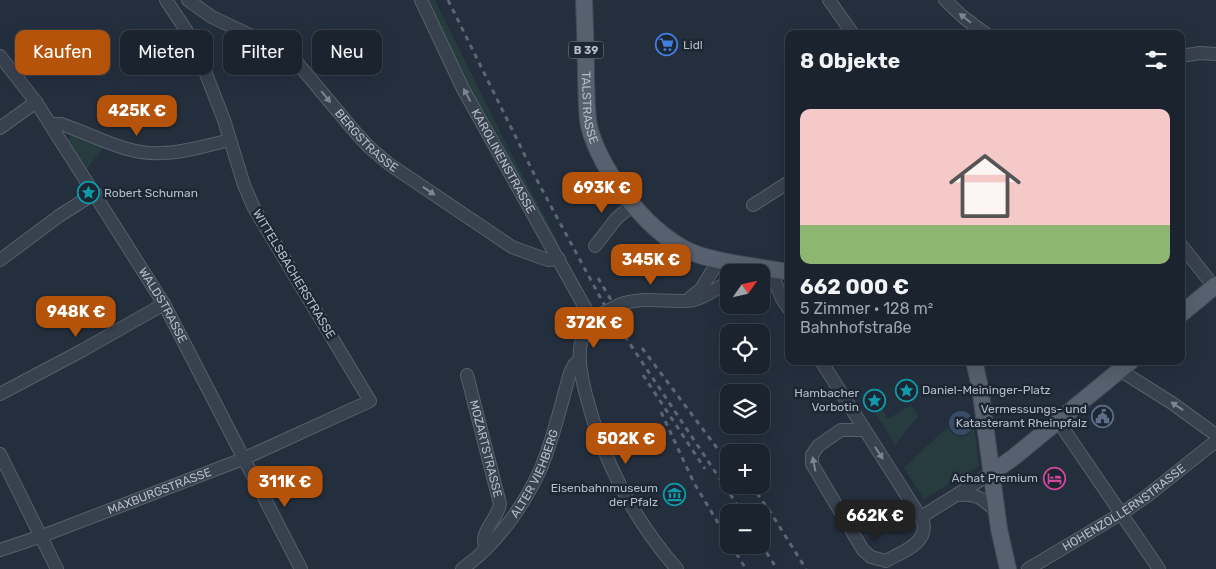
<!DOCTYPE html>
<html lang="de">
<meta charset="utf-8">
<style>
:root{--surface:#1b232e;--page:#242b36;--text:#f1f3f6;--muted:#a0a4aa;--line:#39404a;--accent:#b45309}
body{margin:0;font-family:Rubik,sans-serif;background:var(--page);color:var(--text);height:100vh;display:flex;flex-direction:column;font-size:19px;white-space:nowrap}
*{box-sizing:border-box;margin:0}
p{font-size:16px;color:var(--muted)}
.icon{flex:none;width:28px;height:28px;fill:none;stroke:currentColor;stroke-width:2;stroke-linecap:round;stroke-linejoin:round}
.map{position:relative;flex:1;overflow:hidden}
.panel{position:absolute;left:785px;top:30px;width:400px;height:335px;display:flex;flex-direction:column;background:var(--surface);border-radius:10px;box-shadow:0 5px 20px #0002,0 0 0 1px var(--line)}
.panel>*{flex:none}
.banner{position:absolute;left:15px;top:30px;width:475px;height:45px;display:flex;gap:10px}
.needle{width:32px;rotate:56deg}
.controls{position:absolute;left:720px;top:264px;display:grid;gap:10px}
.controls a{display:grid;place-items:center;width:50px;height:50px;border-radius:10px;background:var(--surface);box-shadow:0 5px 20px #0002,0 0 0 1px var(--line);font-size:25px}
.price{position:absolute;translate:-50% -42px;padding:0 11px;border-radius:10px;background:var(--accent);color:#fff;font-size:16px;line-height:32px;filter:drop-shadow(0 1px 2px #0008)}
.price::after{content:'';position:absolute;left:50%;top:30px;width:15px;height:11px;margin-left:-8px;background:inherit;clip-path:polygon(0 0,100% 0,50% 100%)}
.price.active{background:#222;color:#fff}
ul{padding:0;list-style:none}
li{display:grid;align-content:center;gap:10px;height:265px;padding:0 15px}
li+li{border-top:1px solid var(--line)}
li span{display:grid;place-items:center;height:155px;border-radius:10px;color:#555}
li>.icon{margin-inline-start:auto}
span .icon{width:90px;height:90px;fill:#fffc;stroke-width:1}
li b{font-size:21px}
h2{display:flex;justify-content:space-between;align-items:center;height:60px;padding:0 15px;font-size:21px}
.chip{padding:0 18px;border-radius:10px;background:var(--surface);box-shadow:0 5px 20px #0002,0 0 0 1px var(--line);font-size:18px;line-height:45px}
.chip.active{background:var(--accent);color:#fff}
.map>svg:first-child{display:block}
</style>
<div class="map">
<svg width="1216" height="569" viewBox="0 0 1216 569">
<rect width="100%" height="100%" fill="#242f3e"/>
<!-- green -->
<path fill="#263c3f" d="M426,0H435L502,136L558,242L556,244L467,86Z
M72,135L104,147L85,171L67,141Z
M911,405L918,416L895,445L875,412L881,408L888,419Z
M974,425L979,466L924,499L904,468L947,427L952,433L960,437L968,435Z"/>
<!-- water -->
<path fill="#394c67" d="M949 423a12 12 0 1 1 24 0a12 12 0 1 1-24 0Z"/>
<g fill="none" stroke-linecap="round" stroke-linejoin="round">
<defs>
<g id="minor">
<path id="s1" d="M188,0L212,17L275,47L294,59L356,133L369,147L389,164L512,247L548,260L559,259"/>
<path id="s2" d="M421,0L463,89L592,320"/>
<path d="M829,0L853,34"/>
<path d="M945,0L963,17L986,34"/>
<path id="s3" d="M0,56L36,102L164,304L301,569"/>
<path d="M1181,56L1200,53L1216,54"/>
<path d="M50,124H61C94,135 126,155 161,153C184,153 208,145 230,140"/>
<path d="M0,128L36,102"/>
<path d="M753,205L789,182"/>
<path d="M1181,245L1216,289"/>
<path d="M595,246L616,219L633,204"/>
<path d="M0,260L59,216L95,193"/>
<path d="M763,271L770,269L782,299L789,309"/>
<path d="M691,297L701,289L719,260"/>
<path d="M619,305C643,295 669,304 694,300C707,297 717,287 729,282"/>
<path d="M599,315C572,335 579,368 586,395C602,459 634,520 677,569"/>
<path d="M821,361L923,521C929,544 901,552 886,561L871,557L863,550L812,464V455L818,446L841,430H864"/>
<path d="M1121,371L1172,403L1216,435"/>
<path id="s4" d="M467,375L500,504C497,521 478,532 486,549"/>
<path d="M0,394L83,350L164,304"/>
<path d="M1058,421L1159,569"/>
<path d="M0,454L57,569"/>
<path d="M957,495C977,493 983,499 997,512"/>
<path d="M921,517L990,474"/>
<path id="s5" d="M0,550L42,536L243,459L370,401L254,208L244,185L224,120L199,56L186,30L166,0"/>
<path id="s6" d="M462,569C496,545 524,506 541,468C554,437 561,404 570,373L574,365L578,361"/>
<path id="s7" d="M1028,569L1122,513L1147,496L1216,441"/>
</g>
<g id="major">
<path id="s8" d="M584,0C585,27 586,53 586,80C587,95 586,111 589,126C600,172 653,241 699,255C727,264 760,267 789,272"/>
<path d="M1181,314L1216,285"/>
<path d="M974,361L980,387L999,529L1008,569"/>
<path d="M990,474L1014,457L1131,361"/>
</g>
</defs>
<!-- minor casing -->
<use href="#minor" stroke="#565f6c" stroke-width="14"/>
<!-- major casing -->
<use href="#major" stroke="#414a57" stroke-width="18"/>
<!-- minor -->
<use href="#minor" stroke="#38414e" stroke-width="12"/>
<!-- major -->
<use href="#major" stroke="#56606e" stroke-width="16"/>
<!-- rail -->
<path stroke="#5a6575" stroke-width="3" stroke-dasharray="5 5" stroke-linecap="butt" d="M448,0L540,186L606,308L742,512
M598,278L625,323
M642,348L729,464
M643,375L705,469
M661,412L694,483L729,541
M751,485L771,513L806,569
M761,544L777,569
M731,545L746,569"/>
<defs>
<path id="minor-bridge" d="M599,315L619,305"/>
</defs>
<!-- minor-bridge casing -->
<use href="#minor-bridge" stroke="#565f6c" stroke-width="14" stroke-linecap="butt"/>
<!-- minor-bridge -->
<use href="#minor-bridge" stroke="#38414e" stroke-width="12"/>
</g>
<!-- one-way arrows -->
<defs><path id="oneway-solid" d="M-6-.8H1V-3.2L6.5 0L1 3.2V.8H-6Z" transform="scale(1.25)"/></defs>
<g fill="#7c8592">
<use href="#oneway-solid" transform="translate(965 18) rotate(-141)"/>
<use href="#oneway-solid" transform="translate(467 95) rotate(-118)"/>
<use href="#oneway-solid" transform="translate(326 97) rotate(51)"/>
<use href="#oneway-solid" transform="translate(429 191) rotate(34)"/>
<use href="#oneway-solid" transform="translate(1177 406) rotate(-146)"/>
<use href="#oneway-solid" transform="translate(879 453) rotate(57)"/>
<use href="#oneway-solid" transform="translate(814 464) rotate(-101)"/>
</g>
<!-- icons -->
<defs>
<symbol id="supermarket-ring" viewBox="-11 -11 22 22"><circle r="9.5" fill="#1d2633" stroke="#3f7fe0" stroke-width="1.5"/><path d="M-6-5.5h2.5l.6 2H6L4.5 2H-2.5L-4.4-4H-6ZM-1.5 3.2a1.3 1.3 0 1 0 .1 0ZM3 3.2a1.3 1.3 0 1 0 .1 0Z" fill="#3f7fe0"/></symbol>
<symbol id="sight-ring" viewBox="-11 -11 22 22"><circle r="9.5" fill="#1d2633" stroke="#0f9aa8" stroke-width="1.5"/><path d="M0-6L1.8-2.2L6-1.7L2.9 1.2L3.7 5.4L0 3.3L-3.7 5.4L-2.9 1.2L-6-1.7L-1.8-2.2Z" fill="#0f9aa8"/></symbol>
<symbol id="civic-ring" viewBox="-11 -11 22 22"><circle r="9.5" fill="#1d2633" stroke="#5c6f8a" stroke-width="1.5"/><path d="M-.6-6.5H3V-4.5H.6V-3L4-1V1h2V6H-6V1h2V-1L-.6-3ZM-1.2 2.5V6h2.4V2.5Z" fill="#5c6f8a"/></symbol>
<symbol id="hotel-ring" viewBox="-11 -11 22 22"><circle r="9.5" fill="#1d2633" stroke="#d1479c" stroke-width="1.5"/><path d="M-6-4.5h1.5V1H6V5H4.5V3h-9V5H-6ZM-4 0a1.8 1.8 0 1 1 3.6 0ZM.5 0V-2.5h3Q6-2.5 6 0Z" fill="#d1479c"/></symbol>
<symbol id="museum-ring" viewBox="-11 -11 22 22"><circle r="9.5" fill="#1d2633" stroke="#0f9aa8" stroke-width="1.5"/><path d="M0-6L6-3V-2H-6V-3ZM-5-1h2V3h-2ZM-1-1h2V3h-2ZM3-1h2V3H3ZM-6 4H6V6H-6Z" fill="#0f9aa8"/></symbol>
</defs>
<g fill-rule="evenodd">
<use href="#supermarket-ring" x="654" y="32" width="25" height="25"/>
<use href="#sight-ring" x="76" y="180" width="25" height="25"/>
<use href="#sight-ring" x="894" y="378" width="25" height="25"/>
<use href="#sight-ring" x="862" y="388" width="25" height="25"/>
<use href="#civic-ring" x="1090" y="404" width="25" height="25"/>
<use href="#hotel-ring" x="1042" y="466" width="25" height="25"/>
<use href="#museum-ring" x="662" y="482" width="25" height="25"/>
</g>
<g text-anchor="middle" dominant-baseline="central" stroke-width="5" stroke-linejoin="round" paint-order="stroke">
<!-- shield labels -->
<rect fill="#1d2633" stroke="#878f9c" stroke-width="1" x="568.5" y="41.5" width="35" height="17" rx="4"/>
<g font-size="11" font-weight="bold" fill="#b4bcc9">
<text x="586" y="50">B 39</text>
</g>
<!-- poi labels -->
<g font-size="12" fill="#b4bcc9" stroke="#1d2633" text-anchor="end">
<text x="683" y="45" text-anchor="start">Lidl</text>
<text x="104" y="193" text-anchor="start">Robert Schuman</text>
<text x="922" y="390" text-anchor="start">Daniel-Meininger-Platz</text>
<text x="859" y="393">Hambacher<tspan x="859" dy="14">Vorbotin</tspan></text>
<text x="1087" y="409">Vermessungs- und<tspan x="1087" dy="14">Katasteramt Rheinpfalz</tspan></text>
<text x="1038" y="478">Achat Premium</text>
<text x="658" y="488">Eisenbahnmuseum<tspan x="658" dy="14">der Pfalz</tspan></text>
</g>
<!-- street labels -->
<g font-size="12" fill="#b4bcc9" stroke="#1d2633">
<text stroke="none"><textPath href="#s8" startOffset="108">TALSTRASSE</textPath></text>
<text stroke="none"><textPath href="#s1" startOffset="231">BERGSTRASSE</textPath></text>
<text stroke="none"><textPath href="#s2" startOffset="181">KAROLINENSTRASSE</textPath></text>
<text transform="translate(294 274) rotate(59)">WITTELSBACHERSTRASSE</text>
<text stroke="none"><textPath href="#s3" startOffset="298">WALDSTRASSE</textPath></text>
<text stroke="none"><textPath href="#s4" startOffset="76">MOZARTSTRASSE</textPath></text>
<text stroke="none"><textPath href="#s6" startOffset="122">ALTER VIEHBERG</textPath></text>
<text stroke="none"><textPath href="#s5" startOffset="170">MAXBURGSTRASSE</textPath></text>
<text stroke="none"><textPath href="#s7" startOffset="114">HOHENZOLLERNSTRASSE</textPath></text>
</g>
</g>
</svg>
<div class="controls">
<a><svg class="needle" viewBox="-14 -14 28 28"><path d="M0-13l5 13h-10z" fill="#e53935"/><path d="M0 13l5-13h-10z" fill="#a0a4aa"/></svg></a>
<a><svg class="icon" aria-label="locate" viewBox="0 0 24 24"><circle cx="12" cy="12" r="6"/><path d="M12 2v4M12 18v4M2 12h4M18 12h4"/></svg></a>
<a><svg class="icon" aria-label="layers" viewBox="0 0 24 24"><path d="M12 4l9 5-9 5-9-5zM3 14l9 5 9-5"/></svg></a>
<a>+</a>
<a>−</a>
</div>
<b class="price" style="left:137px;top:137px">425K €</b>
<b class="price" style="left:602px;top:214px">693K €</b>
<b class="price" style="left:651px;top:286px">345K €</b>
<b class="price" style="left:76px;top:338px">948K €</b>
<b class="price" style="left:594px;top:349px">372K €</b>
<b class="price" style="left:626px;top:465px">502K €</b>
<b class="price" style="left:285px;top:508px">311K €</b>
<b class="price active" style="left:875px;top:542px">662K €</b>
<div class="banner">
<a class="chip active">Kaufen</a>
<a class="chip">Mieten</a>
<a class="chip">Filter</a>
<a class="chip">Neu</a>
</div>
<section class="panel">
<h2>8 Objekte<svg class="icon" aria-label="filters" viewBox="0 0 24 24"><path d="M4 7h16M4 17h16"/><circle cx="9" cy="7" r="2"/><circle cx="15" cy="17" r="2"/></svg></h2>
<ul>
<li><span style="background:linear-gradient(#f6c9c9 75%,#8fb573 0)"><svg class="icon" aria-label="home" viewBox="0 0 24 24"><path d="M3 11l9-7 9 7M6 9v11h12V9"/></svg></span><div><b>662 000 €</b><p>5 Zimmer · 128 m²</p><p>Bahnhofstraße</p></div></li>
</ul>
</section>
</div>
